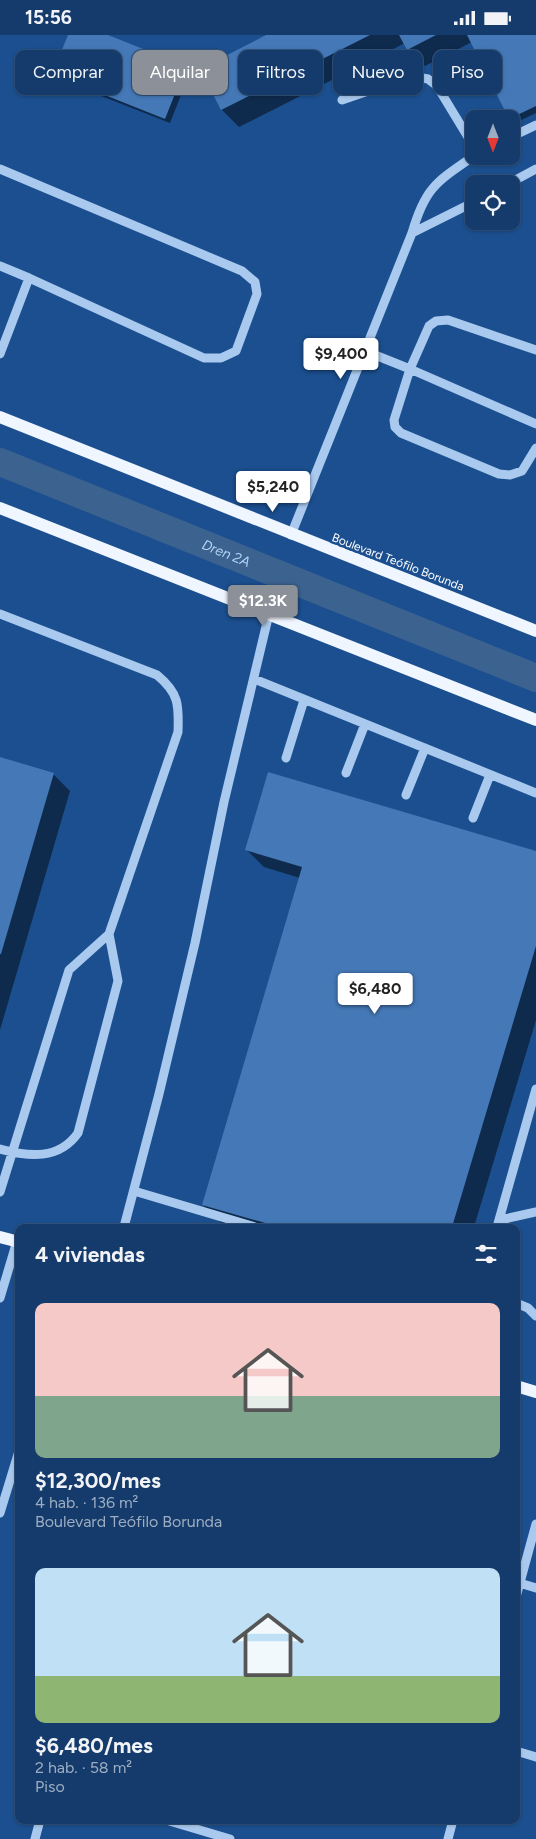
<!DOCTYPE html>
<html lang="es">
<meta charset="utf-8">
<style>
:root{--surface:#143b6b;--page:#214673;--text:#f1f3f6;--muted:#9dadc1;--line:#33557e;--accent:#8c9099}
body{margin:0;font-family:Figtree,sans-serif;background:var(--page);color:var(--text);height:100vh;display:flex;flex-direction:column;font-size:19px;white-space:nowrap}
*{box-sizing:border-box;margin:0}
p{font-size:16px;color:var(--muted)}
.icon{flex:none;width:28px;height:28px;fill:none;stroke:currentColor;stroke-width:2;stroke-linecap:round;stroke-linejoin:round}
.map{position:relative;flex:1;overflow:hidden}
.sheet{position:absolute;left:15px;top:1189px;width:505px;height:600px;display:flex;flex-direction:column;background:var(--surface);border-radius:10px;box-shadow:0 1px 4px #0004,0 0 0 1px var(--line)}
.sheet>*{flex:none}
.hud{position:absolute;left:15px;top:15px;width:506px;height:45px;display:flex;gap:10px}
.needle{width:32px;rotate:180deg}
.controls{position:absolute;left:465px;top:75px;display:grid;gap:10px}
.controls a{display:grid;place-items:center;width:55px;height:55px;border-radius:10px;background:var(--surface);box-shadow:0 1px 4px #0004,0 0 0 1px var(--line);font-size:25px}
.price{position:absolute;translate:-50% -42px;padding:0 11px;border-radius:5px;background:#fff;color:#222;font-size:16px;line-height:32px;filter:drop-shadow(0 1px 2px #0008)}
.price::after{content:'';position:absolute;left:50%;top:30px;width:15px;height:11px;margin-left:-8px;background:inherit;clip-path:polygon(0 0,100% 0,50% 100%)}
.price.on{background:var(--accent);color:#fff}
ul{padding:0;list-style:none}
li{display:grid;align-content:center;gap:10px;height:265px;padding:0 20px}
li span{display:grid;place-items:center;height:155px;border-radius:10px;color:#555}
li>.icon{margin-inline-start:auto}
span .icon{width:90px;height:90px;fill:#fffc;stroke-width:1}
li b{font-size:21px}
h2{display:flex;justify-content:space-between;align-items:center;height:60px;padding:0 20px;font-size:21px}
.chip{padding:0 18px;border-radius:10px;background:var(--surface);box-shadow:0 1px 4px #0004,0 0 0 1px var(--line);font-size:18px;line-height:45px}
.chip.on{background:var(--accent);color:#fff}
.status{display:flex;justify-content:space-between;align-items:center;height:35px;padding:0 25px;background:var(--surface);direction:ltr}
.status svg{height:14px;fill:currentColor}
.map>svg:first-child{display:block}
</style>
<div class="status"><b>15:56</b><svg viewBox="0 0 49 12"><path d="M0 12V9h3v3zM5 12V6h3v6zM10 12V3h3v9zM15 12V0h3v12zM26 1h20v11H26zM47 4h2v5h-2z"/></svg></div>
<div class="map">
<svg width="536" height="1804" viewBox="0 0 536 1804">
<rect width="100%" height="100%" fill="#1b4f8f"/>
<!-- shadow -->
<path fill="#0007" d="M69,0H105L186,32L190,37L170,88L58,44L54,39Z
M269,0H536V78L515,88L511,83L472,7L425,31L405,8L239,92L222,75L202,34Z
M0,724L53,739L70,756L0,995Z
M247,815L536,817V985L474,1192H240L220,1187L203,1170L300,843L264,832Z"/>
<g fill="none" stroke-linecap="round" stroke-linejoin="round">
<!-- canal -->
<path stroke="#3c6290" stroke-width="28" id="s1" d="M0,427L536,643"/>
</g>
<!-- building -->
<path fill="#4478b7" d="M68,0H108L186,31L165,84L52,39Z
M266,0H370L221,75L200,34Z
M399,0H436L407,15Z
M467,0H536V71L509,84Z
M0,722L54,738L1,919H0Z
M268,737L536,816V911L452,1192H279L202,1170L302,832L245,815Z"/>
<g fill="none" stroke-linecap="round" stroke-linejoin="round">
<!-- minor -->
<path stroke="#a9c9ee" stroke-width="9" d="M342,65L412,41L428,44L437,51L474,112
M511,102L536,90
M0,134L242,236L255,247L257,259L236,316L221,323H204L29,243L0,319
M508,149L536,134
M412,198L474,167
M0,231L29,243
M365,316L410,334L429,291L436,286L448,285L536,315
M536,389L410,334L394,385L395,392L401,398L499,439L510,440L522,436L536,413
M291,500L412,198C425,153 436,147 474,121
M0,579L157,640C179,658 179,670 178,697L109,899L69,935L0,1157
M254,644L536,758
M286,723L304,665
M346,738L365,689
M406,760L425,713
M473,783L490,740
M0,1114C29,1122 59,1125 78,1098L118,946L109,899
M134,1156L255,1192
M500,1185L536,1177
M124,1192L159,1059L195,908L224,767L269,579
M497,1192L536,1054
M0,1263L17,1206
M516,1268L528,1273L536,1281
M0,1478L19,1416
M516,1547L536,1553
M516,1562L536,1489
M516,1716L536,1722
M166,1785L230,1804
M35,1804L40,1785
M448,1804L453,1785"/>
<!-- major -->
<path stroke="#f0f6ff" stroke-width="12" d="M0,382L536,596
M0,473L536,685
M0,1202L19,1207
M516,1351L536,1357"/>
</g>
<g text-anchor="middle" dominant-baseline="central" stroke-width="5" stroke-linejoin="round" paint-order="stroke">
<!-- street labels -->
<g font-size="12" fill="#fff" stroke="#1b4f8f">
<text transform="translate(398 527) rotate(21)">Boulevard Teófilo Borunda</text>
</g>
<!-- water labels -->
<g font-size="14" font-style="italic" fill="#b5d3f5" stroke="#1b4f8f">
<text stroke="none"><textPath href="#s1" startOffset="244">Dren 2A</textPath></text>
</g>
</g>
</svg>
<div class="controls">
<a><svg class="needle" viewBox="-14 -14 28 28"><path d="M0-13l5 13h-10z" fill="#e53935"/><path d="M0 13l5-13h-10z" fill="#9dadc1"/></svg></a>
<a><svg class="icon" aria-label="locate" viewBox="0 0 24 24"><circle cx="12" cy="12" r="6"/><path d="M12 2v4M12 18v4M2 12h4M18 12h4"/></svg></a>
</div>
<b class="price" style="left:341px;top:345px">$9,400</b>
<b class="price" style="left:273px;top:478px">$5,240</b>
<b class="price on" style="left:263px;top:592px">$12.3K</b>
<b class="price" style="left:375px;top:980px">$6,480</b>
<div class="hud">
<a class="chip">Comprar</a>
<a class="chip on">Alquilar</a>
<a class="chip">Filtros</a>
<a class="chip">Nuevo</a>
<a class="chip">Piso</a>
</div>
<section class="sheet">
<h2>4 viviendas<svg class="icon" aria-label="filters" viewBox="0 0 24 24"><path d="M4 7h16M4 17h16"/><circle cx="9" cy="7" r="2"/><circle cx="15" cy="17" r="2"/></svg></h2>
<ul>
<li><span style="background:linear-gradient(#f6c9c9 60%,#7fa58c 0)"><svg class="icon" aria-label="home" viewBox="0 0 24 24"><path d="M3 11l9-7 9 7M6 9v11h12V9"/></svg></span><div><b>$12,300/mes</b><p>4 hab. · 136 m²</p><p>Boulevard Teófilo Borunda</p></div></li>
<li><span style="background:linear-gradient(#bfe0f5 70%,#8fb573 0)"><svg class="icon" aria-label="home" viewBox="0 0 24 24"><path d="M3 11l9-7 9 7M6 9v11h12V9"/></svg></span><div><b>$6,480/mes</b><p>2 hab. · 58 m²</p><p>Piso</p></div></li>
</ul>
</section>
</div>
